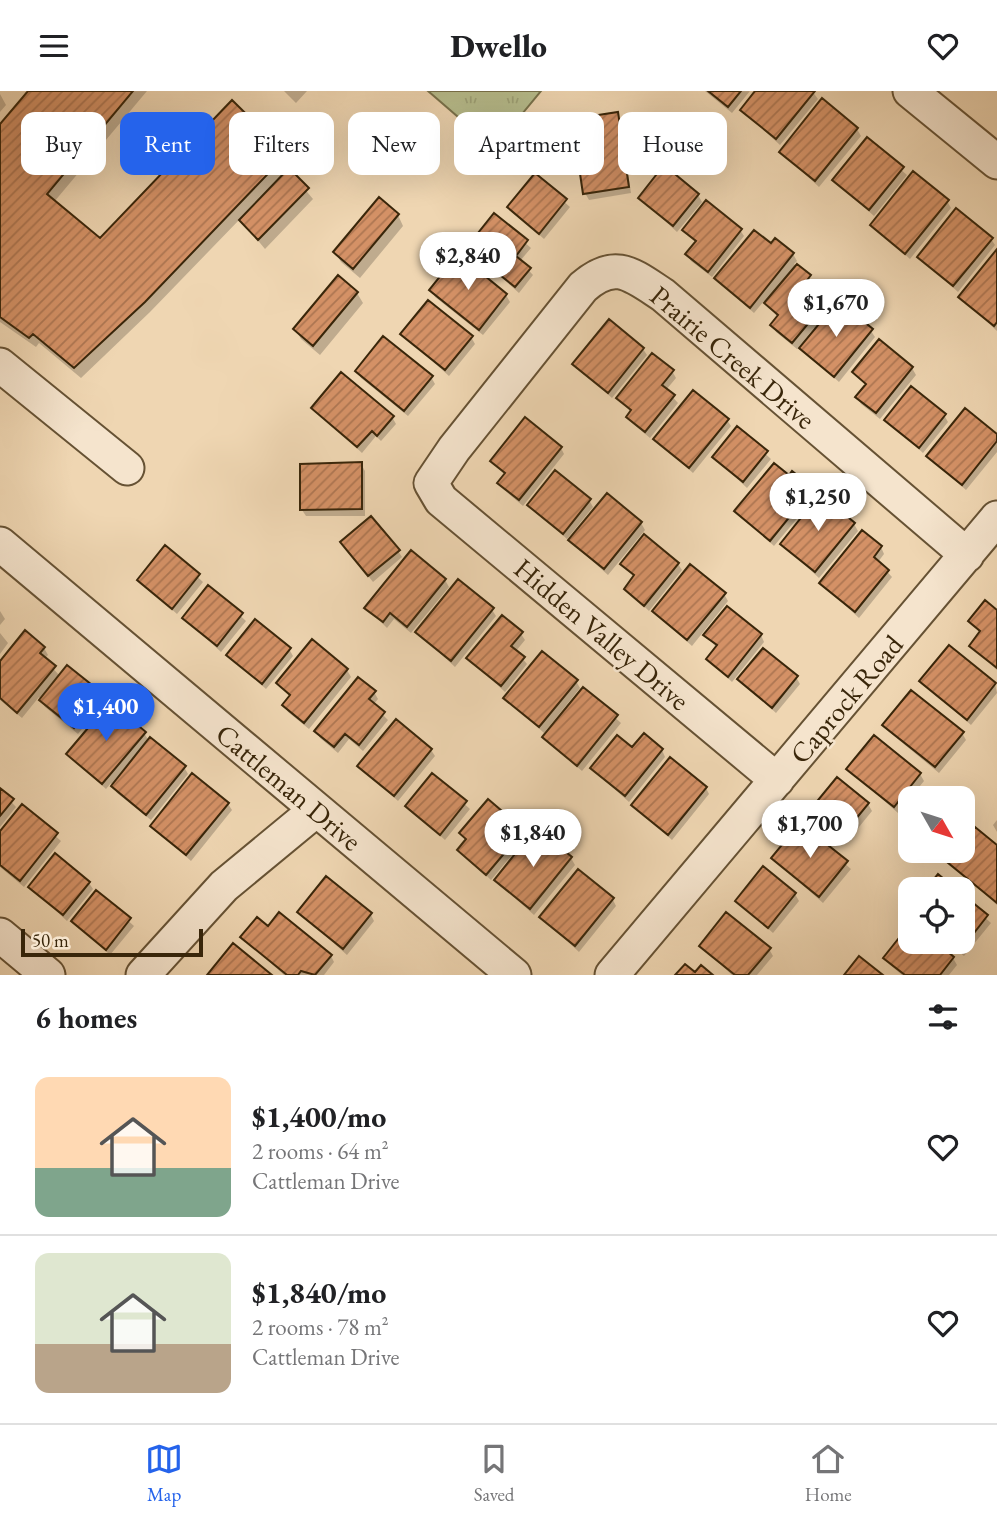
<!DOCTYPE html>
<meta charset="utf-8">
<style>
:root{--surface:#fff;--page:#f6f6f6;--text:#202124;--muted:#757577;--line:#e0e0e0;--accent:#2563eb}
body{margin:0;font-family:"EB Garamond",serif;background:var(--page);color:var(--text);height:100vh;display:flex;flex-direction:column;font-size:26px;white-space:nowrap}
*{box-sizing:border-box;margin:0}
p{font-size:23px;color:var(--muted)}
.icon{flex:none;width:38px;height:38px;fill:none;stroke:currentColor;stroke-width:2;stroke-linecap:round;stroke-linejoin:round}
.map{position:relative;height:884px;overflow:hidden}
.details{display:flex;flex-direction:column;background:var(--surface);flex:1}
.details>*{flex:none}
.top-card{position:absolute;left:21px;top:21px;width:956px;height:63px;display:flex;gap:14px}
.needle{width:46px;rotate:129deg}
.controls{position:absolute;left:898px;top:695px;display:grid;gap:14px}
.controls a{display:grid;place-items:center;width:77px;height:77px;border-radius:14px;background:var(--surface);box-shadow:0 7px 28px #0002;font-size:35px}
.scale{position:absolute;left:21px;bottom:18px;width:182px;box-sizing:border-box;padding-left:7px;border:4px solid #39260a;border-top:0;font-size:19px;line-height:24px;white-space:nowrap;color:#39260a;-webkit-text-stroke:5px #f5e4cd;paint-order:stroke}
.price{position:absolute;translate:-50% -60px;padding:0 16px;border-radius:24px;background:#fff;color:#222;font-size:23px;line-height:46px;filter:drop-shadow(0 2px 4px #0008)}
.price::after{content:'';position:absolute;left:50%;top:42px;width:21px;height:16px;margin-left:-10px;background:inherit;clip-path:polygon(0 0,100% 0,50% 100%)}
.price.current{background:var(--accent);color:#fff}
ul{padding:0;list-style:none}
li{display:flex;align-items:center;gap:21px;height:175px;padding:0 35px}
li+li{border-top:2px solid var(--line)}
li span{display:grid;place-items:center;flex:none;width:196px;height:140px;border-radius:14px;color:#555}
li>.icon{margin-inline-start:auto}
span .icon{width:84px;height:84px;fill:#fffc;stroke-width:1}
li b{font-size:30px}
h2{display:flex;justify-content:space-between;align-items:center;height:84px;padding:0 35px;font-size:30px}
.pill{padding:0 24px;border-radius:14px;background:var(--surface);box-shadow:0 7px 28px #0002;font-size:24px;line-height:63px}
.pill.current{background:var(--accent);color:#fff}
header{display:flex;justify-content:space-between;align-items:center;height:91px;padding:0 35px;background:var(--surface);font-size:32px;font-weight:800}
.tabs{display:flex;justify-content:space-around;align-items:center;height:98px;border-top:2px solid var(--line);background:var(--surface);font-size:19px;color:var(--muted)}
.tabs a{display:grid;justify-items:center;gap:4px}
.tabs .current{color:var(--accent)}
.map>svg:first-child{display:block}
</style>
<header><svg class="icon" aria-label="menu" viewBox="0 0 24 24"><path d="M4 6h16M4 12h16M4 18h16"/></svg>Dwello<svg class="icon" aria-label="heart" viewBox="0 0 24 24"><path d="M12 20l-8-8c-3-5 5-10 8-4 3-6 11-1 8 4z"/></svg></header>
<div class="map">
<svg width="997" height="884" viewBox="0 0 997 884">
<defs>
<pattern id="park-tufts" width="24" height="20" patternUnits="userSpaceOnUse" patternTransform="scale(1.75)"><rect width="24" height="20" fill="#b7be8e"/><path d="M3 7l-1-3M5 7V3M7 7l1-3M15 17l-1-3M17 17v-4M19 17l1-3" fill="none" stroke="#9ea379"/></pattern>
<pattern id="building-hatch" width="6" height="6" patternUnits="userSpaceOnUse" patternTransform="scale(1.75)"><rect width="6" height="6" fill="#d49166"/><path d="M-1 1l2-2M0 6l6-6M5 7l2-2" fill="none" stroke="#ad7652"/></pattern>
</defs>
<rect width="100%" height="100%" fill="#efd6b2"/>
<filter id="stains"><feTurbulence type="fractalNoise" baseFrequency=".00286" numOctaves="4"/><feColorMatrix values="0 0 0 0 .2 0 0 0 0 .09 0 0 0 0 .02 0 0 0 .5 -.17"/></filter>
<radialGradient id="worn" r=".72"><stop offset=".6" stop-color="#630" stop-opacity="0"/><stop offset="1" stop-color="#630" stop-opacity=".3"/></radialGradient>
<!-- park -->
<path fill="url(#park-tufts)" stroke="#78724c" stroke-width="2" d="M428,0H541L494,57Z"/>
<!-- shadow -->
<path fill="#0003" d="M30,0H147L54,111L100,149L286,64L292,74L288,78L313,108L265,158L240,128L150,221L81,287L39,252L36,256L0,231V36Z
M284,0H307L296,12Z
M705,0H750L732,22Z
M757,0H812L818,8L780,54L742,19Z
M0,3L6,14L0,21Z
M617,22L620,29L631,102L589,109L585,102Z
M857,38L861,45L819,96L781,61Z
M867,49L907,84L874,125L834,89Z
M535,85L570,116L544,148L509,117Z
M698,104L702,111L677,141L640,107Z
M947,110L951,117L910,168L872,134Z
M398,124L403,135L360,187L341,171L335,161Z
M495,125L531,157L520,170L533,184L519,202L468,157Z
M685,139H740L744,145L712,186L691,170L687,164L696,152Z
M991,148L995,154L958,201L919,166Z
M771,155L793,163L797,170L794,173L814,192L809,197L826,211L832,221L871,240L875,246L839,291L802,258L816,239L814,237L797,258L776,241L772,234L778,226L764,210L754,222L716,188Z
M997,161V240L960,206Z
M459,166L506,204L510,211L483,244L435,206L432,199Z
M357,202L363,212L320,264L301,248L295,238Z
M402,243L471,246L475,253L449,285Z
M643,258L647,264L612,307L574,273Z
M912,277L916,284L880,328L861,313L857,306L867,295L854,281Z
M357,280L431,286L435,293L408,325L361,287Z
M672,280L676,287L666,299L678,312L650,347L632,332L628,326L631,321L618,307Z
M313,317L392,326L396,333L381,350L376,345L362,362Z
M944,324L948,331L923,362L887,329Z
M727,329L731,335L693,382L655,348Z
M737,337L771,368L747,397L714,366Z
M997,345V361L966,399L928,365Z
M561,357L564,363L523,415L503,398L499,392L505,384L492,370Z
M361,373L365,380V425H306L302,419Z
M789,387L812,398L816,405L774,455L736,420Z
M589,409L593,416L567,448L529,414Z
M641,432L645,439L608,484L570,450Z
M854,433L858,440L819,487L782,453Z
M342,452L398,460L402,466L373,491Z
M165,456L203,491L177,523L139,489Z
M881,456L884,463L878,471L892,486L859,527L821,492Z
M622,473H678L682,479L649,520L626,498L635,487Z
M445,489L449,496L411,542L394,528L387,537L367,517Z
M209,496L246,530L221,561L184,527Z
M724,503L728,510L692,555L654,521Z
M492,519L496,525L455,576L417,541Z
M0,520L5,528L0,534Z
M997,521V579L971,555L981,543L970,530Z
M0,542L8,552L0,563Z
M521,543L525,549L516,560L527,573L505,601L468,567Z
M705,544H761L764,551L732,591L708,568L717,557Z
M44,557L48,564L44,568L60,585L101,604L104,610L78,643L45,616L39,606L22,627L0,609V572Z
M289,558L293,565L266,598L228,564Z
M347,579L351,586L309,638L288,621L284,614L291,606L278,592Z
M796,586L800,593L776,622L739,588Z
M576,590L580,597L544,642L506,607Z
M921,590L995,593L997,602L971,634Z
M584,598L621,632L582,680L544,647Z
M374,601L378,608L373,614L388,629L363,660L349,648L338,662L320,647L316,640Z
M884,634L962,642L966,649L939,682L888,640Z
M144,642L149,650L184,676L188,683L151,729L117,702L111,692L106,698L68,663Z
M431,659L435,665L398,710L360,676Z
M632,659H662L665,666L629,711L592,678Z
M848,678L920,683L924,690L898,722Z
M432,684L470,718L445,749L407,715Z
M706,697L709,703L672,749L634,714Z
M0,699L16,716L0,736Z
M228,713L232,719L191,770L152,735Z
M868,713L872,720L846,752L811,720Z
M22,715L61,750L24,796L0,776V743Z
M997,729V741L993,734Z
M800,734L851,778L823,812L773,768Z
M523,740L528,750L571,767L575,774L534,824L496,790L520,760L517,758L491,789L460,759L467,750L461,742Z
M997,756V814L949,771L958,760Z
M89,792L93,798L67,830L30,796Z
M96,801L134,835L110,864L73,830Z
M795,803L799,810L773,842L737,810Z
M962,806L991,832L964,865L946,850H962Z
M613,809L616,815L579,861L541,826Z
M299,821L371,824L374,830L347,864Z
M910,836V850H932L953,867L957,874L949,884H902L889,873L885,867Z
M242,846L331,865L334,871L324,884H284Z
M701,855L769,858L773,865L757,884H732Z"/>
<!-- building -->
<path fill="url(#building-hatch)" stroke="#39260a" stroke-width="2" d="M28,0H133L47,103L100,147L232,9L287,63L145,211L74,277L33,243L29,247L0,226V33Z
M708,0H741L728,16Z
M755,0H815L776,48L740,19Z
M822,7L858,37L815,90L779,61Z
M618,21L629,96L583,103L572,28Z
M867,46L904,76L869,119L832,89Z
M664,74L699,103L673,135L638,107Z
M289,77L309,97L258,149L239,129Z
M913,80L949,109L905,163L870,134Z
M535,82L567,108L539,143L507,116Z
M379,106L399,123L353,178L333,161Z
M706,109L742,138L708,181L685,163L696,150L682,139Z
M956,117L993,147L953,195L917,166Z
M494,122L528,149L516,165L531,177L515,196L466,157Z
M754,139L771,152L775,147L794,162L750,217L714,187Z
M997,158V231L994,235L958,206Z
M458,163L507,203L479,239L429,199Z
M797,173L811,184L805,192L827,210L792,252L770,234L778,224L764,212Z
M338,184L358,201L313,255L293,238Z
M428,209L473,245L445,279L400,243Z
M838,210L873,238L834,286L799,257Z
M609,228L644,257L608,302L572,273Z
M383,245L433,285L404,320L355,280Z
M879,248L913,276L876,322L855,306L866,293L852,281Z
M652,262L674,279L662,294L675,304L645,341L626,326L631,319L616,307Z
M341,281L394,325L377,345L372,340L357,356L311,317Z
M911,295L946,323L919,357L884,329Z
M693,299L729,328L689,377L653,348Z
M965,317L997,343V350L962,394L926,365Z
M525,326L562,356L519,409L497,392L505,382L490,370Z
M737,335L768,360L743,391L712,366Z
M362,371V418L300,419V373Z
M774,372L789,384L792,380L813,397L770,450L734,420Z
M555,379L591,408L563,443L527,414Z
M607,402L642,431L604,478L568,449Z
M820,403L855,432L815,481L780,453Z
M371,425L400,459L368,485L340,451Z
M862,439L882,455L874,466L889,479L855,521L819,492Z
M644,443L679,472L644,515L624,498L634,484L620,473Z
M165,454L200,483L172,518L137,489Z
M411,459L446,488L407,536L390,522L383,531L364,517Z
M690,473L726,502L687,549L652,520Z
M458,488L494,517L451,570L415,541Z
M208,494L243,522L217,555L182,527Z
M985,509L997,519V577L969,555L980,540L968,530Z
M727,515L762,543L728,586L706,568L717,554L703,544Z
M502,524L523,541L511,555L525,566L501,595L466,567Z
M255,528L291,557L262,593L226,564Z
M25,539L45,556L40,562L56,575L17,622L0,607V570Z
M312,548L348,578L304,632L282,614L290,604L276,592Z
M949,554L996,592L967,629L919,590Z
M763,557L798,585L772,617L737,588Z
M542,560L578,589L539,636L503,607Z
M67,574L102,602L74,637L39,609Z
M358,586L376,600L369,608L385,621L359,654L345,643L334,656L314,640Z
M583,596L618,624L577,675L542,646Z
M911,599L964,641L935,676L882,634Z
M110,611L146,641L102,693L66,663Z
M396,628L432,658L394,705L357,675Z
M644,642L663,658L625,705L590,677L617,644L632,656Z
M874,644L921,682L894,716L846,678Z
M150,646L186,675L146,724L111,695Z
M670,666L707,696L668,744L631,714Z
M192,682L229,712L186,764L150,735Z
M432,682L467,710L440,744L405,715Z
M837,686L869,712L841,746L809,720Z
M0,697L14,708L0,725Z
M488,708L524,739L486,784L457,759L466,748L459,742Z
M22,713L58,742L20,790L0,774V740Z
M800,732L848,770L819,806L771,767Z
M975,736L997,754V812L947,771L956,760H962V751Z
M536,737L572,766L530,818L494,789Z
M55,762L90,791L63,824L28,796Z
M763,775L796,802L768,837L735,810Z
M578,778L614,807L575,855L539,826Z
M938,783L956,798H926Z
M326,785L372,822L343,858L297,821Z
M96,799L131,827L106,859L71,830Z
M962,803L988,824L960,860L949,850H962Z
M279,821L332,864L315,884L301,880L298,884H287L240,846L257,826L268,835Z
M726,821L771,857L748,884H735L699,855Z
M910,833V850H935L954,866L940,884H905L883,867Z
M233,852L272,884H207Z
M859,865L883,884H844Z
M685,873L695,881L701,874L713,884H675Z"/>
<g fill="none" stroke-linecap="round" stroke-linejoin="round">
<defs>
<path id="minor" d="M910,0L997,71
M0,274L127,377
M0,453L514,884
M777,689L441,409L431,392L454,358L583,196C615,168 631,183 663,204L967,464
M0,844L48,884
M143,884L224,795L316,719
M612,884L997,427"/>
</defs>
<!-- minor casing -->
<use href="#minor" stroke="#665234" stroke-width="37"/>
<!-- minor -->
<use href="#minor" stroke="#f5e4cd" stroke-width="33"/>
</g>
<g text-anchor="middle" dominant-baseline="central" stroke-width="5" stroke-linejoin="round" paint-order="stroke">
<!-- street labels -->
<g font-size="28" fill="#39260a" stroke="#f5e4cd">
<text transform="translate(733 266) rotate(40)">Prairie Creek Drive</text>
<text transform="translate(602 543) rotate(40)">Hidden Valley Drive</text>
<text transform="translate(846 608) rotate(-50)">Caprock Road</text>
<text transform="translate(289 696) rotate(40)">Cattleman Drive</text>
</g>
</g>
<rect width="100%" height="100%" filter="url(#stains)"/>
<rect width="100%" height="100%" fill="url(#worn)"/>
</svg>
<div class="controls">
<a><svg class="needle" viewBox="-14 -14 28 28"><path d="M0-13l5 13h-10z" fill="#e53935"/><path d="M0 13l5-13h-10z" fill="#757577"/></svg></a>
<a><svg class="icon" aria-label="locate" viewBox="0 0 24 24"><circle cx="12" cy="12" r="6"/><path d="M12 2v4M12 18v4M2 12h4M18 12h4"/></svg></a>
</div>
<div class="scale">50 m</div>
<b class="price" style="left:468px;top:201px">$2,840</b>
<b class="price" style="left:836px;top:248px">$1,670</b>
<b class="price" style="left:818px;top:442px">$1,250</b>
<b class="price current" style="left:106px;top:652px">$1,400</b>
<b class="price" style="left:810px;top:769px">$1,700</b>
<b class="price" style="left:533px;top:778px">$1,840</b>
<div class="top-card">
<a class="pill">Buy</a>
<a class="pill current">Rent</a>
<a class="pill">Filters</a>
<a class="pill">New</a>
<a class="pill">Apartment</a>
<a class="pill">House</a>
</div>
</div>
<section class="details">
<h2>6 homes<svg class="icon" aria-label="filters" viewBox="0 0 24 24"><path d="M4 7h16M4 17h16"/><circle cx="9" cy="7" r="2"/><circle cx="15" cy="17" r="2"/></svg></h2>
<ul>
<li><span style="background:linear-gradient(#ffd9b3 65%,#7fa58c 0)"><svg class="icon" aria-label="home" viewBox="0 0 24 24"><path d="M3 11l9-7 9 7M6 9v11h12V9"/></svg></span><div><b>$1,400/mo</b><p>2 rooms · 64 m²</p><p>Cattleman Drive</p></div><svg class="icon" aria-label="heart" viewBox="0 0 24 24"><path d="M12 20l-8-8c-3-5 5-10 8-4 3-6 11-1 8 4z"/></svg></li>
<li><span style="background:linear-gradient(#dfe7d0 65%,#b9a48a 0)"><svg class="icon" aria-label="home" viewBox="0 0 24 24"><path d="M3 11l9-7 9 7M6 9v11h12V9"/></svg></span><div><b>$1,840/mo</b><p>2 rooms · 78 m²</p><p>Cattleman Drive</p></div><svg class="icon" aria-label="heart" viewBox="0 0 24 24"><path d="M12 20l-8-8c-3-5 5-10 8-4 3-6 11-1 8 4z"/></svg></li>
</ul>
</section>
<nav class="tabs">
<a class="current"><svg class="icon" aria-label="map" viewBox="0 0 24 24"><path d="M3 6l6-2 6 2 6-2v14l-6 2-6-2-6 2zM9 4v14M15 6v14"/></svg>Map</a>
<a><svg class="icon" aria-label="saved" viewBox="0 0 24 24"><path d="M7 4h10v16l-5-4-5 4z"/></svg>Saved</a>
<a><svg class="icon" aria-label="home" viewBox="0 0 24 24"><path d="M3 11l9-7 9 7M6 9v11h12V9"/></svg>Home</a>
</nav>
